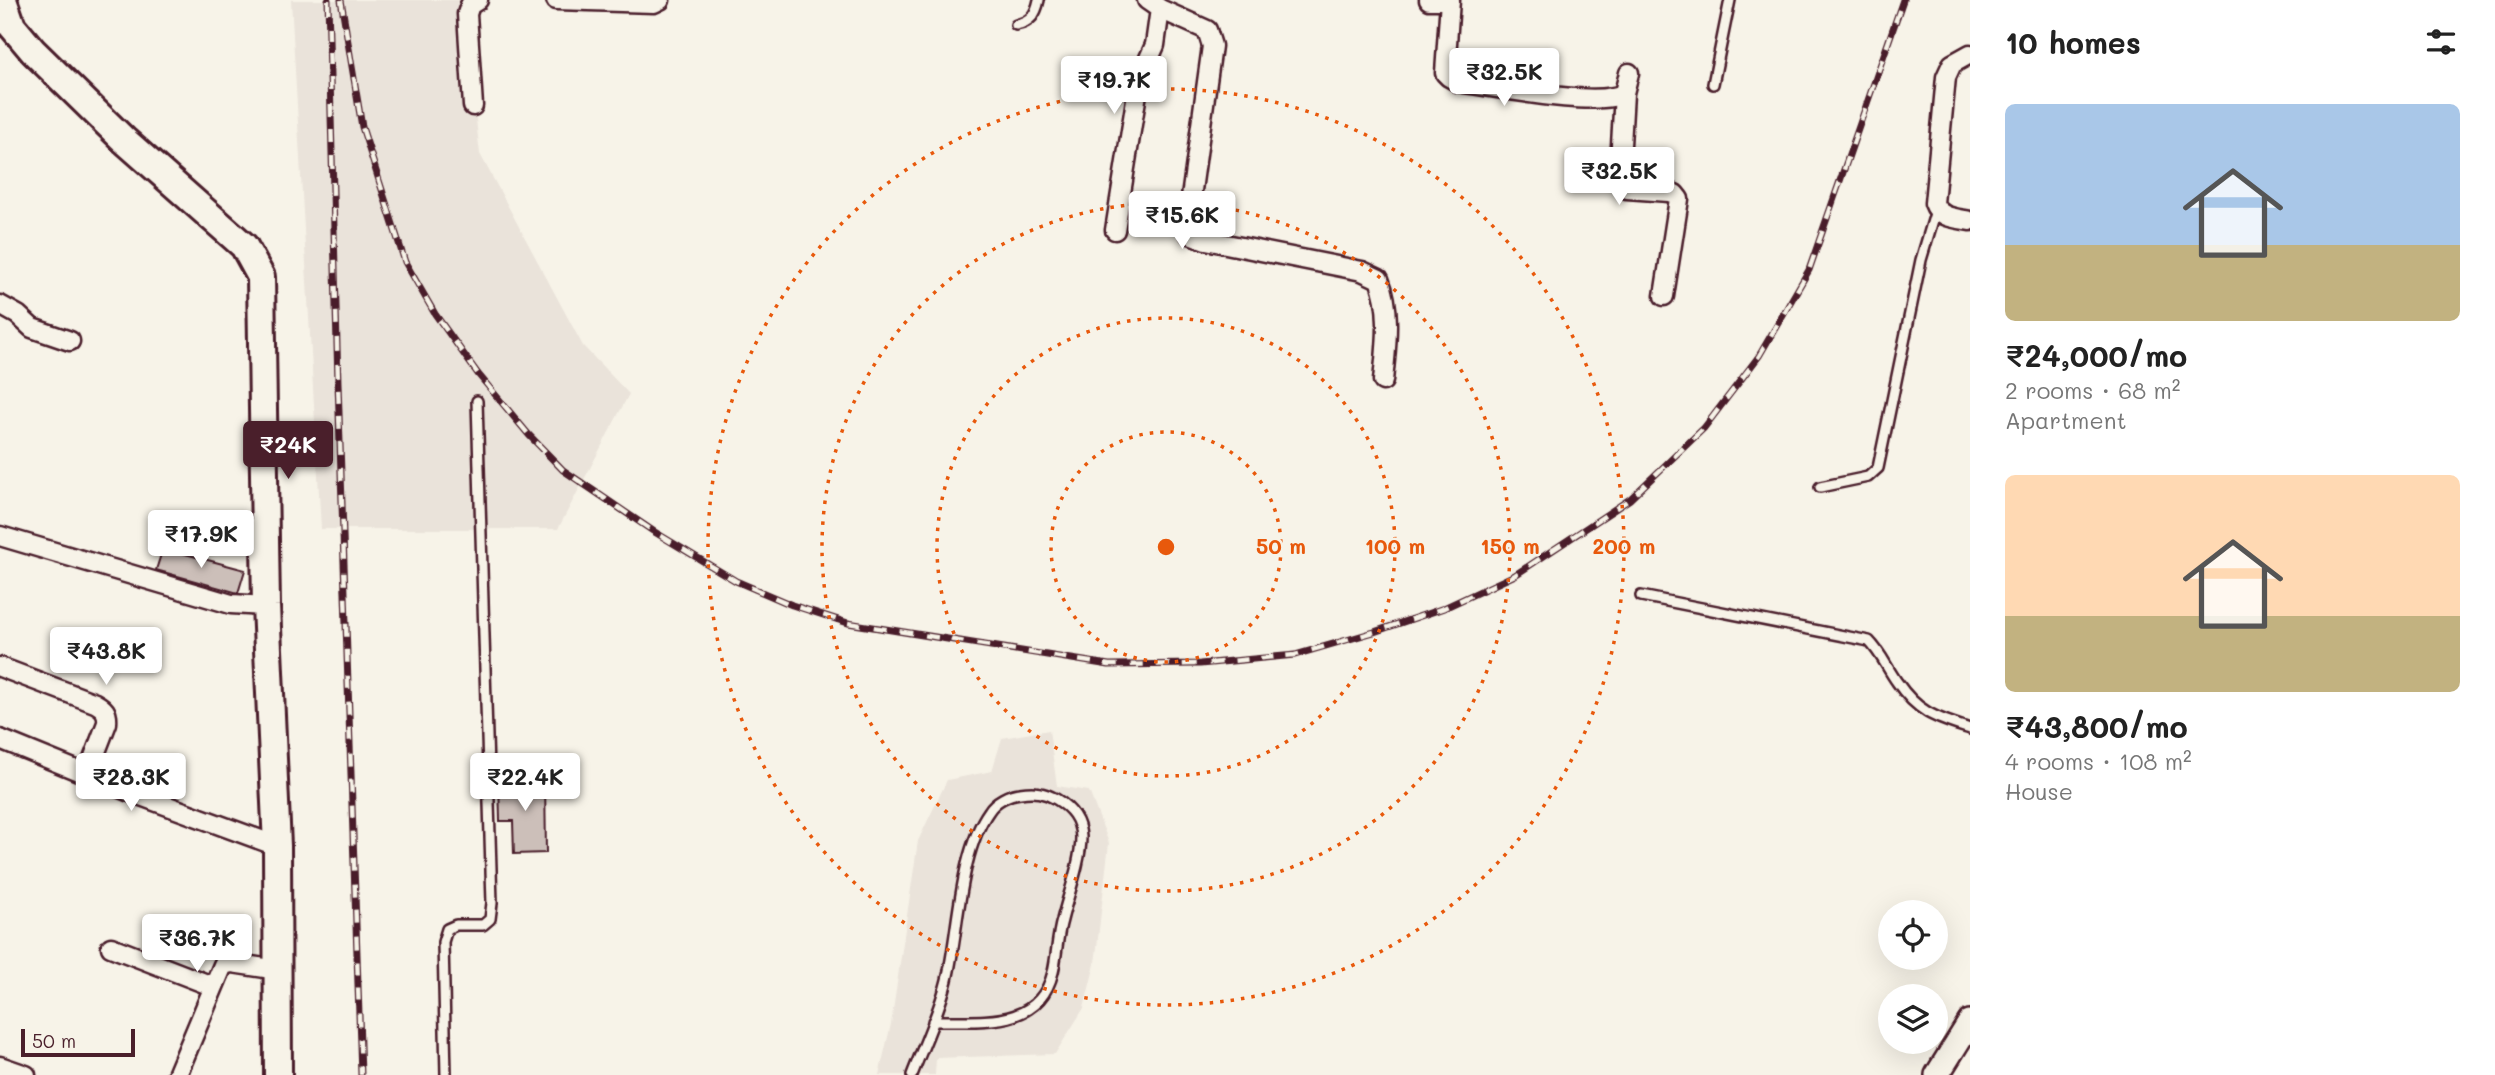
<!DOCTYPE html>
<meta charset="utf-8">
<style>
:root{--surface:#fff;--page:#f2f2f2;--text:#222;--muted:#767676;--accent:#4a1f2b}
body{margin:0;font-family:Mali,sans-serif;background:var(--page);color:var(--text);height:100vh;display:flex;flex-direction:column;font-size:26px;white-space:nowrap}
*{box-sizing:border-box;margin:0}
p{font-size:23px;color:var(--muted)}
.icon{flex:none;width:38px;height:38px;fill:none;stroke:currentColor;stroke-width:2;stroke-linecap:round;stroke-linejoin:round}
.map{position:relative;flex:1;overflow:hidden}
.sheet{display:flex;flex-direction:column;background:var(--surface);width:525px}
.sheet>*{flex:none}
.buttons{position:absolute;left:1878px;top:900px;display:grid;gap:14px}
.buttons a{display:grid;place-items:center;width:70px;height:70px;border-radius:50%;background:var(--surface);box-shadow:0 7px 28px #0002;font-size:35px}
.scale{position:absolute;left:21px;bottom:18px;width:114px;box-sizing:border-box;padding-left:7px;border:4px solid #4a1f2b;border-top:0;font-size:19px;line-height:24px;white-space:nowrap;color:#4a1f2b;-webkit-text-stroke:5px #f7f3e8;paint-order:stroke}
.price{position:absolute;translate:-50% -60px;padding:0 16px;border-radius:7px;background:#fff;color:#222;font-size:23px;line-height:46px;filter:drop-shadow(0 2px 4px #0008)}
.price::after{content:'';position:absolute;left:50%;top:42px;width:21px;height:16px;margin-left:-10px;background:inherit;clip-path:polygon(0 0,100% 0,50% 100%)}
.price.current{background:var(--accent);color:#fff}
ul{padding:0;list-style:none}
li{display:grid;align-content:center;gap:14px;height:371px;padding:0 35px}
li span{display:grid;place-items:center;height:217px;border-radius:10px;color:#555}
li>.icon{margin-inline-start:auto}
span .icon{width:126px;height:126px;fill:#fffc;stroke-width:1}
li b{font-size:30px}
h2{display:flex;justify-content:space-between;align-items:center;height:84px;padding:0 35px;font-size:30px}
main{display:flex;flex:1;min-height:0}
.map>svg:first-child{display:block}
</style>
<main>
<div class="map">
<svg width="1970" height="1075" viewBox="0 0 1970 1075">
<rect width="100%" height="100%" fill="#f7f3e8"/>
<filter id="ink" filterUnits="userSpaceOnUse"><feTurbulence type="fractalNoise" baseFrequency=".0143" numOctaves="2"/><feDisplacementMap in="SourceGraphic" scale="14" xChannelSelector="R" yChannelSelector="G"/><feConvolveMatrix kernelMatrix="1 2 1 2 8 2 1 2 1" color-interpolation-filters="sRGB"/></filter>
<g filter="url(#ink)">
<!-- built -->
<path fill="#eae3da" d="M291,0H462L480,154L583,346L629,394L558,529H321Z
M1049,730L1057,786L1089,791L1109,843L1095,964L1084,1008L1055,1054L936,1058L935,1075H879L891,1024L918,841L947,780L992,771L1002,738Z"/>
<!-- building -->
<path fill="#ccbfb9" stroke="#4a1f2b" stroke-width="2" d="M163,548L245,570L238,593L156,570Z
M499,779H545L546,853L514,854L513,821H500Z"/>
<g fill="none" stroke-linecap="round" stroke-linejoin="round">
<defs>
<path id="service" d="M1016,25C1031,22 1036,14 1039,0
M1713,84L1730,0
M1820,487L1868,477L1878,468L1921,260L1936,210
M1641,596L1869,641C1881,653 1887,668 1897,682C1918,713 1936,718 1970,729
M446,1075L443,942L447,929L456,925H483L490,919L492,903L477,401
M912,1075C924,1044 939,1013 947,980C959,930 959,853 989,811C995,801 1009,794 1020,793C1034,791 1044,792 1056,799C1071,808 1080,819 1081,837C1081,862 1068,895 1062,920C1057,937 1057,955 1053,972C1039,1030 980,1020 933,1021"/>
<path id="minor" d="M556,0L654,3L660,0
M1147,0L1160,9L1207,30L1212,46L1188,219L1190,234L1206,240L1362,271L1379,279C1392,311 1386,348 1383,381
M1429,0H1441
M1450,0L1445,73L1449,77L1458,82C1490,86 1600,109 1624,93L1629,73
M1970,54L1952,64L1946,77L1934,203C1939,218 1956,218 1970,221
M1624,93L1619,180L1627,189L1669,192L1675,194L1679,199L1664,296
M473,106L467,14L470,5L478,0
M1115,230L1139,81L1155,45L1160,9
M0,305L18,315L32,328L70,341
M0,536L231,604L266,606
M0,667L95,703C104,708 108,712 107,723L87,775
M0,739L130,792L277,846
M111,947L212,986
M0,1066L26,1075
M177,1075L223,965L232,963L278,970"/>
<path id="tertiary" d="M1937,1075L1970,1022"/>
<path id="secondary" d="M3,0L12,26L33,51L124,140L244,246L261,277L266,606L277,846L278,1075"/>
</defs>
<!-- service casing -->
<use href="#service" stroke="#4a1f2b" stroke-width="14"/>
<!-- minor casing -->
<use href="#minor" stroke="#4a1f2b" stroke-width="23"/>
<!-- tertiary casing -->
<use href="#tertiary" stroke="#4a1f2b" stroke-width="28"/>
<!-- secondary casing -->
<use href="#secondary" stroke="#4a1f2b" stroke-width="32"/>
<!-- service -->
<use href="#service" stroke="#f7f3e8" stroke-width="9"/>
<!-- minor -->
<use href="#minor" stroke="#f7f3e8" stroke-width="18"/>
<!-- tertiary -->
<use href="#tertiary" stroke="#f7f3e8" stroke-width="23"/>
<!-- secondary -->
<use href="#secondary" stroke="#f7f3e8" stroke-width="26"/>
<defs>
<path id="rail" d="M328,0L338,383L361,1075
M341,0L362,127L405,262L435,314L478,374L529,435L563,470L653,531L736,581L792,605L848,623L1109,665L1200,664L1295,655L1374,632L1444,608L1515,575L1630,499L1704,428L1759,356L1809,270L1903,0"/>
</defs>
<!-- rail casing -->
<use href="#rail" stroke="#4a1f2b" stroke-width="7"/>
<!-- rail -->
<use href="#rail" stroke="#f7f3e8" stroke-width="4.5" stroke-dasharray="13" stroke-linecap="butt"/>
</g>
</g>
<!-- distance rings -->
<g fill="none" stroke="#e8590c" stroke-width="3.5" stroke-dasharray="3.5 7">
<circle cx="1166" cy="547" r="115"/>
<circle cx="1166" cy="547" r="229"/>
<circle cx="1166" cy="547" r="344"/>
<circle cx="1166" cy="547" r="458"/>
</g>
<circle cx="1166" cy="547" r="10" fill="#e8590c" stroke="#f7f3e8" stroke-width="3.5"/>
<g font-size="21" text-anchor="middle" font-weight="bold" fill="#e8590c" stroke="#f7f3e8" stroke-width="5" stroke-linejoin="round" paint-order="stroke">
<text x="1281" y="554">50 m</text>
<text x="1395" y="554">100 m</text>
<text x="1510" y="554">150 m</text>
<text x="1624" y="554">200 m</text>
</g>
</svg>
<div class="buttons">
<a><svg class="icon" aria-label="locate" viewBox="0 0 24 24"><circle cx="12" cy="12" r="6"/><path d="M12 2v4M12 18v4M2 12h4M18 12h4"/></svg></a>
<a><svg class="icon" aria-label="layers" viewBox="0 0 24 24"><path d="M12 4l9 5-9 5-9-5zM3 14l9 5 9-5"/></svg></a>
</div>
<div class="scale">50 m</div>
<b class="price" style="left:1504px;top:108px">₹32.5K</b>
<b class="price" style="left:1114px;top:116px">₹19.7K</b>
<b class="price" style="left:1619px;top:207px">₹32.5K</b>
<b class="price" style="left:1182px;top:251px">₹15.6K</b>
<b class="price current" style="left:288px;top:481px">₹24K</b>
<b class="price" style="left:201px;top:570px">₹17.9K</b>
<b class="price" style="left:106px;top:687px">₹43.8K</b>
<b class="price" style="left:131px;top:813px">₹28.3K</b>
<b class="price" style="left:525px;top:813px">₹22.4K</b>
<b class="price" style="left:197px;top:974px">₹36.7K</b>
</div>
<section class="sheet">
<h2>10 homes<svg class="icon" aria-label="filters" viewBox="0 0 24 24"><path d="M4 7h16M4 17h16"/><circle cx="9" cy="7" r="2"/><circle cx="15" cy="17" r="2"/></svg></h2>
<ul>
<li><span style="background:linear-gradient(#a9c7e8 65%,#c2b280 0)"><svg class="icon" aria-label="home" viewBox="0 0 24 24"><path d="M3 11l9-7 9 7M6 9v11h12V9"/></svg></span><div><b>₹24,000/mo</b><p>2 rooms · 68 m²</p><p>Apartment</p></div></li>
<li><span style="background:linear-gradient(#ffd9b3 65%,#c2b280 0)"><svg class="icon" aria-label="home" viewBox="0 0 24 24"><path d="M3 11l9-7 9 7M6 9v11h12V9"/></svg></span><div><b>₹43,800/mo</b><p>4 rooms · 108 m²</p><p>House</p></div></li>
</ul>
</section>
</main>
